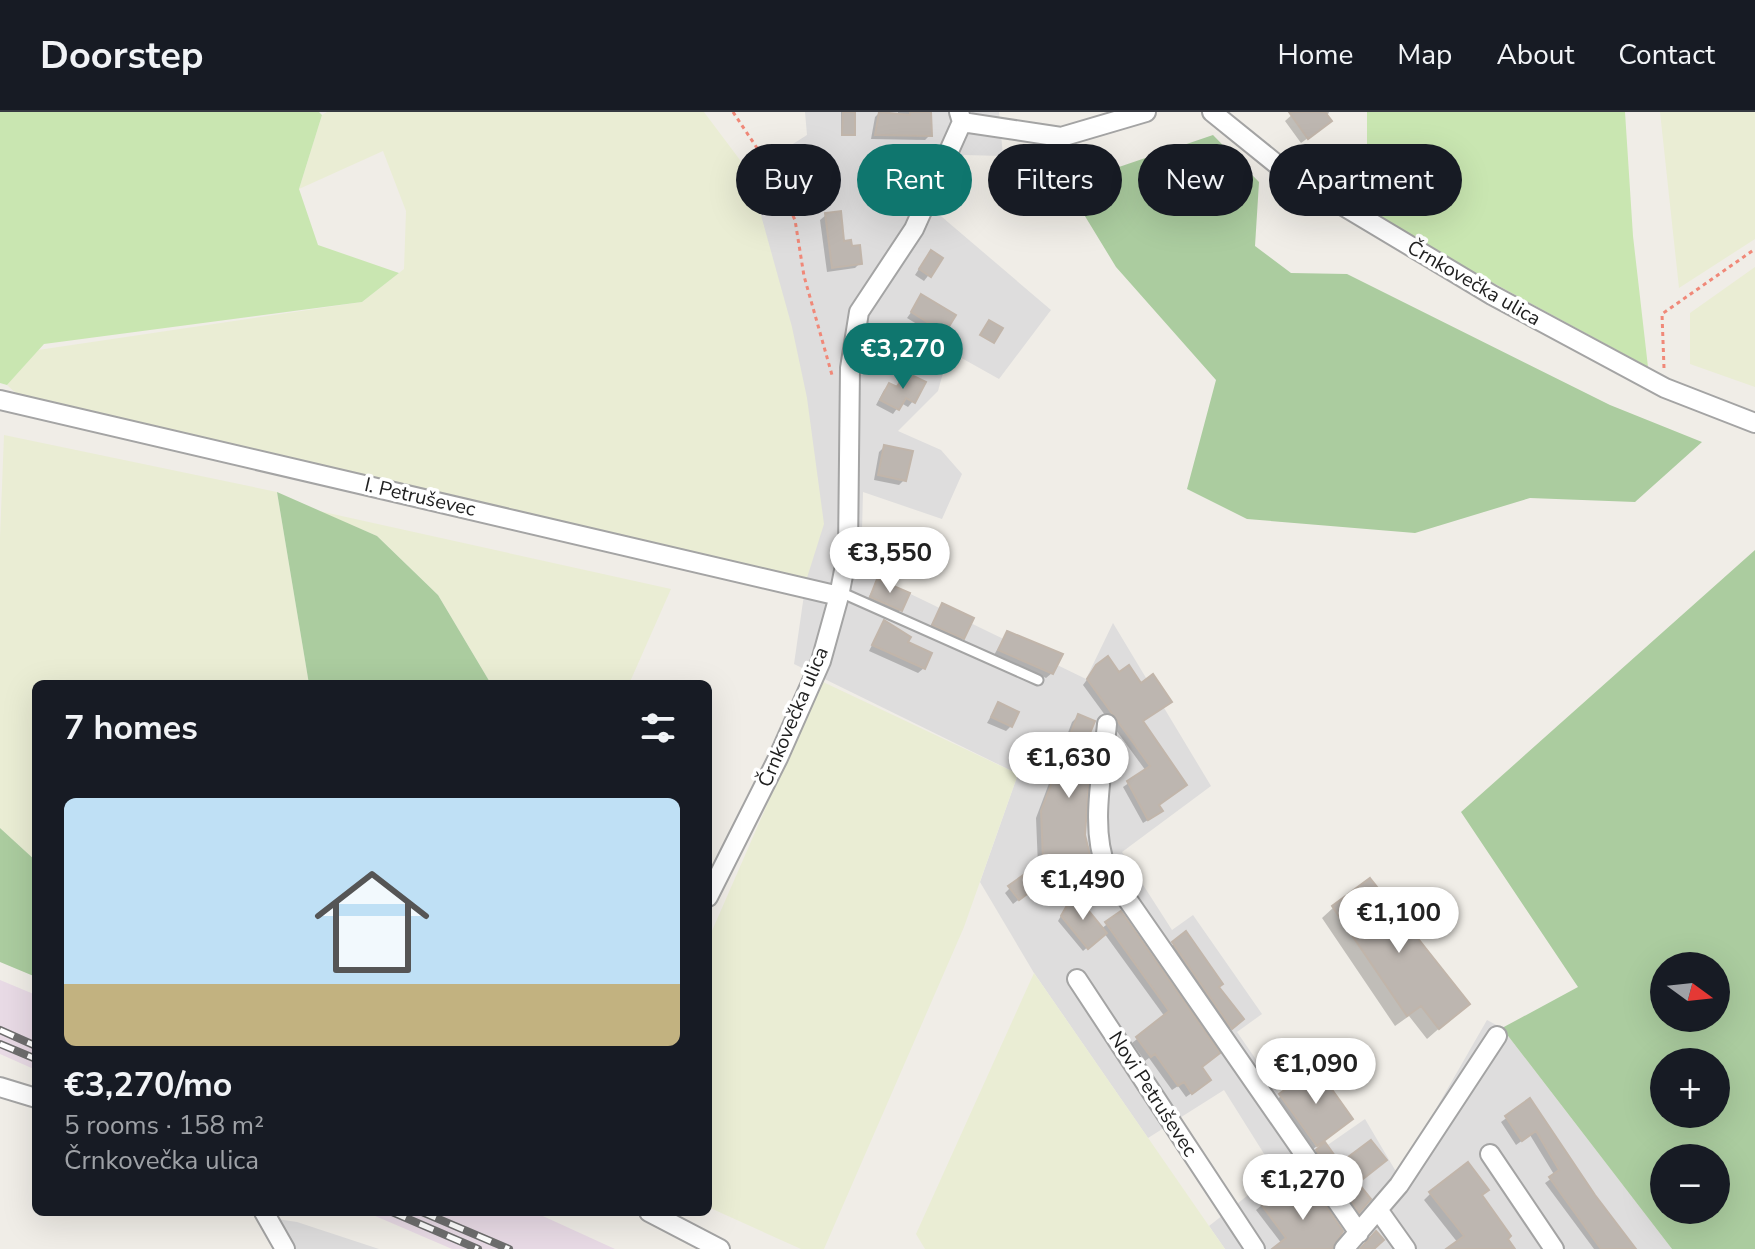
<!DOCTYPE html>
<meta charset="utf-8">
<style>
:root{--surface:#171b24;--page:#20242c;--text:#f1f3f6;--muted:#9ea1a6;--line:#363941;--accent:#0f766e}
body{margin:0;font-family:"Nunito Sans",sans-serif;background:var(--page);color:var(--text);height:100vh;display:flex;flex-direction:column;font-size:30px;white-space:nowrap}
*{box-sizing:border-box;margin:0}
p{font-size:26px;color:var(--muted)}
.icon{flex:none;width:44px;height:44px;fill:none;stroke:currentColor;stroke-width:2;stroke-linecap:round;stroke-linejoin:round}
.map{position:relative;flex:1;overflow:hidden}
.sheet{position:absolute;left:32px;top:568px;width:680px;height:536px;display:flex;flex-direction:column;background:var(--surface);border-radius:12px;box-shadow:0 8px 32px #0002}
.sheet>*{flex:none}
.top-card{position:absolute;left:736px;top:32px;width:760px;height:72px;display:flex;gap:16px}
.needle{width:52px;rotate:105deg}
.fabs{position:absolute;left:1650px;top:840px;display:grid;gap:16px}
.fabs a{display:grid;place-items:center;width:80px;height:80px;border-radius:50%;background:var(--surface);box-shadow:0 8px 32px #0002;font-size:40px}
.price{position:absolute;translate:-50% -68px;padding:0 18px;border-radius:28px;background:#fff;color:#222;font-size:26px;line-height:52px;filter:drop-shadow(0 2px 4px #0008)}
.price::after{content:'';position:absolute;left:50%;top:48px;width:24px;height:18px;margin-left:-12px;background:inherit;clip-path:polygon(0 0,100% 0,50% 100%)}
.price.on{background:var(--accent);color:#fff}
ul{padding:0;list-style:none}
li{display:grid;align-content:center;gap:16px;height:424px;padding:0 32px}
li span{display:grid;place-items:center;height:248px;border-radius:12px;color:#555}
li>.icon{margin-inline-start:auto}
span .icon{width:144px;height:144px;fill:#fffc;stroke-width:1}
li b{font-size:34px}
h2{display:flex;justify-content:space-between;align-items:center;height:96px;padding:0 32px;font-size:34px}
.chip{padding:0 28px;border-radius:36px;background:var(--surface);box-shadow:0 8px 32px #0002;font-size:28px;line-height:72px}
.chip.on{background:var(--accent);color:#fff}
header{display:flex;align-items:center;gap:48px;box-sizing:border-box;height:112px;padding:0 40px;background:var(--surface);border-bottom:2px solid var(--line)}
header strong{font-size:38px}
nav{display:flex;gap:44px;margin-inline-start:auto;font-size:28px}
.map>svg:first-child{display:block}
</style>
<header>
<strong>Doorstep</strong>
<nav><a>Home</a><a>Map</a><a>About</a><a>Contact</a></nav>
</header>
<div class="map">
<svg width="1755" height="1137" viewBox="0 0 1755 1137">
<rect width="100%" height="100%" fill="#f0ede7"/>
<!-- residential -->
<path fill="#dedddd" d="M805,0H999L1003,44L964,43L935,99L1051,198L999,267L949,239L938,279L898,319L941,338L962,362L942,407L863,380L861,458L1086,567L1113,511L1211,674L1122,740L1172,818L1193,803L1262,902L1237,920L1319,1039L1365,1007L1398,1063L1487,908L1502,916L1672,1137H1225L1209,1114L1276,1061L1224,978L1148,1026L1034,861L980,770L1018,662L794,552L806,469L749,60L807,23Z
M257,1104L297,1110L379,1137H273Z"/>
<!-- industrial -->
<path fill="#e8dae5" d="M0,868L36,883V958L0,942Z
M366,1100H534L615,1137H452Z"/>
<!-- farmland -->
<path fill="#eaedd4" d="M327,0H704L749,60L792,215L807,286L824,412L806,469L31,295L7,273L38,238L362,190L404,157L406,99L383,39L299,77L322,3Z
M1660,0H1755V127L1679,176Z
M1755,155V275L1690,252V201Z
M4,323L277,380L309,572H36V749L0,716V426Z
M319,399L671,477L629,572H491L438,483L377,424Z
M821,569L1018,662L964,815L824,1137H801L708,1095V828Z
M1034,861L1209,1114L1225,1137H925L916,1122Z"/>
<!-- grass -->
<path fill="#c9e6b1" d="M0,0H319L322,3L299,77L318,133L399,161L362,190L44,232L7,273L0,271Z
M1367,0H1625L1633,124L1648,255L1342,89L1367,54Z"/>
<!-- forest -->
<path fill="#abcc9f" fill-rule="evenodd" d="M1213,23L1259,70L1255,134L1291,161L1347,162L1610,293L1702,330L1635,390L1530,386L1415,421L1247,407L1187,377L1216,268L1116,155L1066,73Z
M277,380L377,424L438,483L491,572H309Z
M1755,438V1137H1672L1502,916L1578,875L1461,700ZM1664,854H1716V906H1664ZM1716,950V1002H1664V950ZM1716,1046V1098H1664V1046Z
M0,716L36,749V865L0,850Z"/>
<!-- shadow -->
<path fill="#0003" d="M841,0H853L851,24H841Z
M880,0L898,3V0H931L930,23L925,28L871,27L875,5Z
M1295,0H1329L1323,15L1301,31L1285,9Z
M881,48L905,90L900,95L877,96L876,53Z
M815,50L828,73L823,78H810V56Z
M826,103L860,151L855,156L827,160L820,108Z
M926,146L941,147L924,169L915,163Z
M922,185L943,220L938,225L907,206Z
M906,262L913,289L908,295L901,291L893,302L876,293L884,278L889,273L896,277Z
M884,335L904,368L899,373L874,368L879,340Z
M877,470L900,498L895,503L866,490Z
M942,494L962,526L957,531L928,518Z
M884,510L924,556L918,561L869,539Z
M1007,521L1052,561L1046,566L994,543Z
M1097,554L1140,573L1165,594L1142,610L1184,672L1157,693L1156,703L1143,711L1123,675L1146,659L1083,573Z
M998,592L1011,614L1006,619L987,611Z
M1078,604L1083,653V723L1088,746L1082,752L1038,754L1036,706L1072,610Z
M1010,776L1031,778L1013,792L1005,781Z
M1070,788L1101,817L1120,802L1200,956L1203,973L1186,985L1178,974L1172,978L1149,946L1145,949L1132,931L1165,905L1104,821L1083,839L1058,809Z
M1334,795L1467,892L1427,927L1409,904L1395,914L1322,806Z
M1186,822L1236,912L1226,920L1168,837Z
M1281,984L1351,1007L1308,1041L1272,992Z
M1530,989L1593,1084L1633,1137H1594L1545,1071L1555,1064L1530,1023L1516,1033L1501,1010Z
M1317,1039L1356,1071L1368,1087L1354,1103L1312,1044Z
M1280,1078L1328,1137H1275L1282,1132L1256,1098Z
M1430,1082L1480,1084L1513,1137H1449L1458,1131L1424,1088Z"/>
<!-- building -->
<path fill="#bdb6b0" stroke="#c1b5aa" stroke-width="2" d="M843,0H855V23H842Z
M879,0L910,3V0H931L932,24L875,23Z
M1289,0H1325L1332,9L1308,27Z
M906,45L907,91L881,92L880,46Z
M814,48H829L830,74H815Z
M841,99L844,129L851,128L852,134L860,133L862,152L832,156L825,101Z
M931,138L943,146L931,165L919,157Z
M921,182L956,203L945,221L911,200Z
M989,208L1003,216L994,231L980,223Z
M905,260L926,270L915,291L906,286L899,298L880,288L889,271L897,275Z
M884,333L913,339L906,369L878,363Z
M877,467L910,481L902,499L870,485Z
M942,491L974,506L964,527L932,513Z
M884,508L911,525L908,530L932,541L925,557L872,533Z
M1007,519L1063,542L1053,562L998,538Z
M1108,544L1119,560L1129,553L1141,571L1153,562L1172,590L1143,609L1187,673L1159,693L1163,699L1148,708L1127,669L1150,654L1087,567L1096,553Z
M998,590L1019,600L1012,615L991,605Z
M1078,602L1095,609L1085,633L1092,636L1086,652L1090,654L1085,723L1091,747L1043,749L1041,699Z
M1029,759L1039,773L1019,788L1008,774Z
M1370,766L1470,892L1439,917L1421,894L1407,904L1332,794Z
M1074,781L1107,821L1088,837L1061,804Z
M1121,799L1220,941L1202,955L1211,968L1192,982L1184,970L1178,974L1155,942L1151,945L1136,925L1169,899L1105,810Z
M1186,819L1223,872L1219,875L1244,907L1232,917L1172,830Z
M1316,955L1353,1007L1317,1034L1279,982Z
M1530,986L1595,1083L1636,1137H1601L1549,1065L1559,1058L1536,1019L1522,1029L1505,1004Z
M1371,1028L1387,1048L1358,1071L1371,1087L1359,1101L1316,1038L1325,1030L1340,1051Z
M1468,1050L1489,1078L1482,1083L1511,1124L1508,1127L1515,1137H1446L1464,1124L1429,1080Z
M1280,1076L1295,1095L1316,1079L1343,1119L1332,1137H1272L1286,1126L1260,1091Z
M1376,1119L1384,1128L1374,1137H1360Z"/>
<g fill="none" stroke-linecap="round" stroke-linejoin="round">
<defs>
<path id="service" d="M840,480L1038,568"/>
<path id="minor" d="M1212,0L1285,59L1492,183L1665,276L1755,311
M962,10L1061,25L1146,0
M0,288L839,484
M1107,612C1103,657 1089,716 1107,758L1359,1121
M708,785L778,646L821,549L839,484L848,438L850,256L859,200L914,117L962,10L959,0
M1077,867L1255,1137
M0,975L36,986
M1490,1042L1554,1137
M1379,1099L1406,1137
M264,1100L285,1137
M649,1100L720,1137
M1344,1137L1399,1073L1497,924"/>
</defs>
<!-- service casing -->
<use href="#service" stroke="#a4a4a4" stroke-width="13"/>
<!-- minor casing -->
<use href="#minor" stroke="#a4a4a4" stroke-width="22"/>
<!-- path -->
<path stroke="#f08878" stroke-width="3" stroke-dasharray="4 4" stroke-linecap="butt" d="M733,0L769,54L795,108L804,164L832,263
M1664,256L1662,202L1755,137"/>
<!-- service -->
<use href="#service" stroke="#fff" stroke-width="9"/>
<!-- minor -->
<use href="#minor" stroke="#fff" stroke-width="18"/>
<defs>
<path id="rail" d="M0,918L36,934
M0,932L36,947
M392,1100L478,1137
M422,1100L509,1137"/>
</defs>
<!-- rail casing -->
<use href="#rail" stroke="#6e6e6e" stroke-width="8"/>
<!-- rail -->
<use href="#rail" stroke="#fff" stroke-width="5" stroke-dasharray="15" stroke-linecap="butt"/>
</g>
<g text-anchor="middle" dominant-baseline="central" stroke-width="7" stroke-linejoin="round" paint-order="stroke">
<!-- street labels -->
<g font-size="20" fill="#202020" stroke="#fff">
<text transform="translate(1474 171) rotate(30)">Črnkovečka ulica</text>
<text transform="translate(420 385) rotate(13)">I. Petruševec</text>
<text transform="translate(793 605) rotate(-67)">Črnkovečka ulica</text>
<text transform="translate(1153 982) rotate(57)">Novi Petruševec</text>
</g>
</g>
</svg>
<div class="fabs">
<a><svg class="needle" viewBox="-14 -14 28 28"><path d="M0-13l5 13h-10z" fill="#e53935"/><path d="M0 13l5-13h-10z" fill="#9ea1a6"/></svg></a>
<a>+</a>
<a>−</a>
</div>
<b class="price on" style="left:903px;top:279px">€3,270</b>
<b class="price" style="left:890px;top:483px">€3,550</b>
<b class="price" style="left:1069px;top:688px">€1,630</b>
<b class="price" style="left:1083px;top:810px">€1,490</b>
<b class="price" style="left:1399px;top:843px">€1,100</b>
<b class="price" style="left:1316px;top:994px">€1,090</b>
<b class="price" style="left:1303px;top:1110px">€1,270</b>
<div class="top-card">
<a class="chip">Buy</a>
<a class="chip on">Rent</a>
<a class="chip">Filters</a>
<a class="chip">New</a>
<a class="chip">Apartment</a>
</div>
<section class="sheet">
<h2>7 homes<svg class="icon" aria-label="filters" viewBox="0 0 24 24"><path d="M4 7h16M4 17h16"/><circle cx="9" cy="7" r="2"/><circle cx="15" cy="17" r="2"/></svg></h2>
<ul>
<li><span style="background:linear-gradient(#bfe0f5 75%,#c2b280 0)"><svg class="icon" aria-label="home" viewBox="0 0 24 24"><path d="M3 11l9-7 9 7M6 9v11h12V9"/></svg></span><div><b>€3,270/mo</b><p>5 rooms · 158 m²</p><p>Črnkovečka ulica</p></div></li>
</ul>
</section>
</div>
